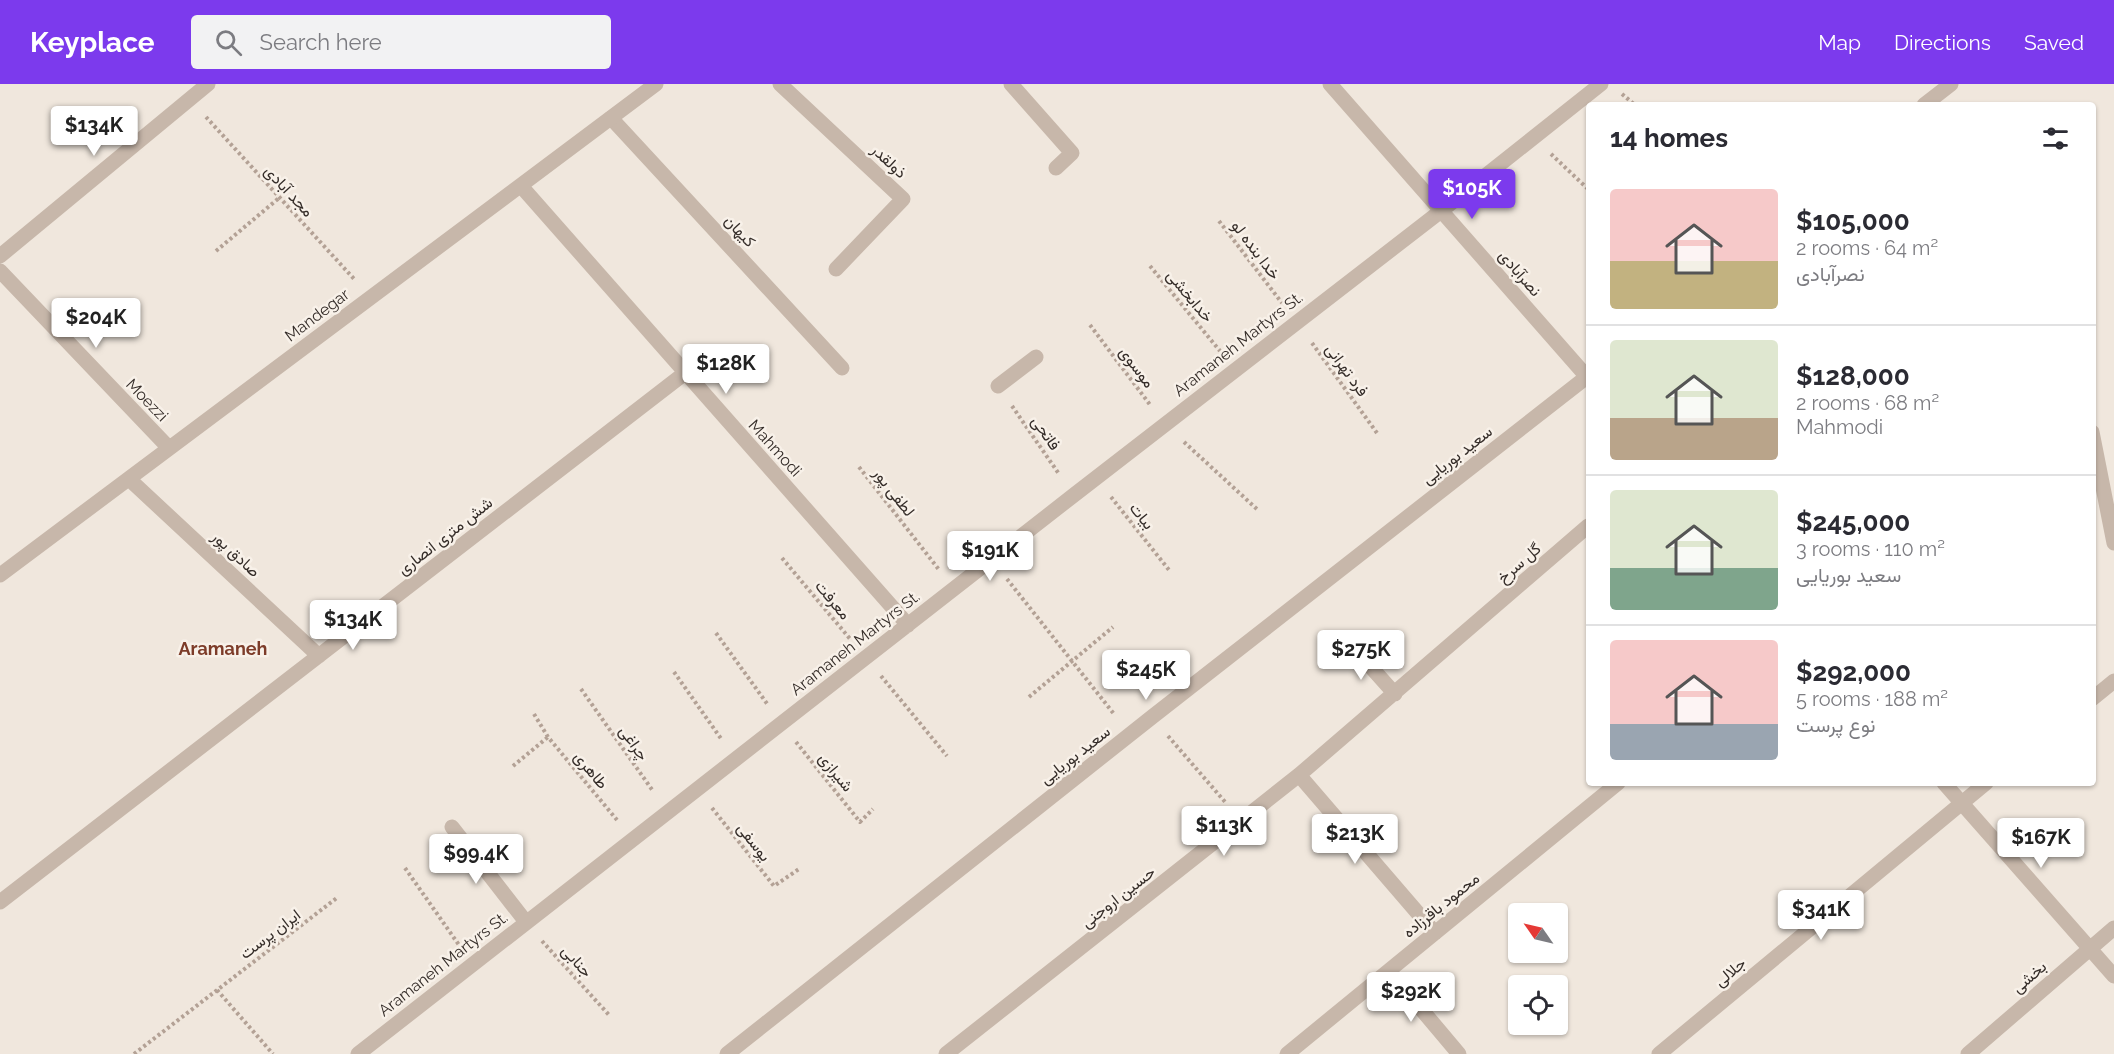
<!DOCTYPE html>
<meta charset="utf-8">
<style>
:root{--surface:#fff;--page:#f2f2f3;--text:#2b2b33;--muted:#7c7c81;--line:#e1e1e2;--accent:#7c3aed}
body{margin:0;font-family:Raleway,Vazirmatn,sans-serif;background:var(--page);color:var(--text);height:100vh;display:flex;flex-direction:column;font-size:22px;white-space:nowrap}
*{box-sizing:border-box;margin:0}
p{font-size:20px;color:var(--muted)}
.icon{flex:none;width:33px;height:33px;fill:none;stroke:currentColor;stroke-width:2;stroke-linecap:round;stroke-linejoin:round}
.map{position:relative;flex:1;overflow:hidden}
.side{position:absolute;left:1586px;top:18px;width:510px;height:684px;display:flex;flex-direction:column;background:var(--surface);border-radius:6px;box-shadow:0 2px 4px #0004}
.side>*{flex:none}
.needle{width:39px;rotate:304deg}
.fabs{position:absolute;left:1508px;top:819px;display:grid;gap:12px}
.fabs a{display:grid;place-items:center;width:60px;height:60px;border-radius:6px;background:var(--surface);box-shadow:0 2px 4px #0004;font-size:30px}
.price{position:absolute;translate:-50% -51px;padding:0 14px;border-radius:6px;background:#fff;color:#222;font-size:20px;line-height:39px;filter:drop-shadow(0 2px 3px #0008)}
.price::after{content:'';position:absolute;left:50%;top:36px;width:18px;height:14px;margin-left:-9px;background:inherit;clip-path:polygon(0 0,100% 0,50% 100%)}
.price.selected{background:var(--accent);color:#fff}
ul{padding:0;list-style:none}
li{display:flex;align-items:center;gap:18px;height:150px;padding:0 24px}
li+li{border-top:2px solid var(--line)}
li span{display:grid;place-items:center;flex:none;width:168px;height:120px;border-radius:6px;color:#555}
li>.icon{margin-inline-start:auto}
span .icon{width:72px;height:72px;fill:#fffc;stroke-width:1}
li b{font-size:26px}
h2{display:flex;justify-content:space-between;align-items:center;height:72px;padding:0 24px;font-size:26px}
header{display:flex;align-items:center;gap:36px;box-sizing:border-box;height:84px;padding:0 30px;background:var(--accent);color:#fff}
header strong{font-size:28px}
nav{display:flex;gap:33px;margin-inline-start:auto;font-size:21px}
.search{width:420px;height:54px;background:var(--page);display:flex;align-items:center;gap:15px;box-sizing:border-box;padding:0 21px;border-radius:6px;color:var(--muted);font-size:22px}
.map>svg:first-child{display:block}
</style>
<header>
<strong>Keyplace</strong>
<div class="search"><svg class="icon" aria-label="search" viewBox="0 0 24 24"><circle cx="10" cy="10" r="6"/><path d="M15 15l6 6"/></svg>Search here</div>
<nav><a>Map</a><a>Directions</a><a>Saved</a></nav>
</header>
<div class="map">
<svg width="2114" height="970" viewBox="0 0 2114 970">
<rect width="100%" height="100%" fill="#f0e7dd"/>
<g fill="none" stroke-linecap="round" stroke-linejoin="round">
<!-- path -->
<path stroke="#b3a195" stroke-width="4" stroke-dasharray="3 3" stroke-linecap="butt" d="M1622,10L1635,21
M206,33L355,196
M1551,70L1588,105
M1219,137L1282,219
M216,167L279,114
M1150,182L1220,267
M1090,241L1151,322
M1312,259L1377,349
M1012,322L1059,390
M1184,358L1259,427
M859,383L940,487
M1111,413L1169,486
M782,474L851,556
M1007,495L1114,630
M716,549L768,621
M674,588L722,656
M881,592L947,672
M581,605L653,707
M1029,613L1113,543
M534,630L548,653L617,736
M1168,652L1226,719
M796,658L860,738L873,725
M513,682L548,653
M712,724L774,802L799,785
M405,784L459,861
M542,857L609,931
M217,906L273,970
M134,970L338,813"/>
<!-- service -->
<path stroke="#c7b7aa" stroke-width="15" d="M780,0L903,115L836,185
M1011,0L1072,69L1056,84
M611,34L842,284
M998,302L1036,273"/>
<!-- minor -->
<path stroke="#c7b7aa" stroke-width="15" d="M1330,0L1588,294
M1924,21L1951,0
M521,102L908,541
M0,172L208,0
M0,187L169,364
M2092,348L2114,459
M129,395L319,572
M0,491L656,0
M1353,563L1395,610
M2092,615L2114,597
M1299,691L1435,849
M1944,699L2114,892
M452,743L526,838
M0,818L685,289
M1389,887L1459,970
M358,970L1074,411L1441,127L1601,0
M727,970L1152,633L1588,292
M946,970L1299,691L1588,442
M1287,970L1618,699
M1659,970L1986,699
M1968,970L2114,844"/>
</g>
<g text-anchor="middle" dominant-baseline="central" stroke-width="5" stroke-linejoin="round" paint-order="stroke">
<!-- street labels -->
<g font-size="16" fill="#352d29" stroke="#f8f1e9">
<text transform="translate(889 77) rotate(43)">ذولقدر</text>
<text transform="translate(289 107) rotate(47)">مجد آبادی</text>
<text transform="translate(740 147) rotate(47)">کیهان</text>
<text transform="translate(1256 166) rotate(53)">خدا بنده لو</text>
<text transform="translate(1520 189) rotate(49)">نصرآبادی</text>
<text transform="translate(1190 212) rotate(50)">خدابخشی</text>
<text transform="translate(317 231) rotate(-37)">Mandegar</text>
<text transform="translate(1238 260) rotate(-38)">Aramaneh Martyrs St.</text>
<text transform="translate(1137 283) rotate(53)">موسوی</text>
<text transform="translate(1347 286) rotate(54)">فرد تهرانی</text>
<text transform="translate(147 316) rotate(46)">Moezzi</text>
<text transform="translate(1046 349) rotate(55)">فاتحی</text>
<text transform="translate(775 364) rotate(48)">Mahmodi</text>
<text transform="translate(1457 371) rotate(-38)">سعید بوریایی</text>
<text transform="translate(894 408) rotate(52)">لطفی پور</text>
<text transform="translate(1142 432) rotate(51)">بیات</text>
<text transform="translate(445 452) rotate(-38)">شش متری انصاری</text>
<text transform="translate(236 470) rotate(43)">صادق پور</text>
<text transform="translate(1519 479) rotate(-41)">گل سرخ</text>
<text transform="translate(833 516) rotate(50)">معرفت</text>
<text transform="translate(855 559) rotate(-38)">Aramaneh Martyrs St.</text>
<text transform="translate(634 659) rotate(55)">چراغی</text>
<text transform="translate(1075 671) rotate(-38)">سعید بوریایی</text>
<text transform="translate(591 686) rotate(50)">طاهری</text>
<text transform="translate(836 688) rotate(51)">شیرازی</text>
<text transform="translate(754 758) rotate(52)">یوسفی</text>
<text transform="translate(1118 813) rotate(-38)">حسین اروجنی</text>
<text transform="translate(1441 821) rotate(-39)">محمود باقرزاده</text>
<text transform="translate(270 850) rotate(-37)">ایران پرست</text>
<text transform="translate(577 877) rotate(48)">جنابی</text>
<text transform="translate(443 880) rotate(-38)">Aramaneh Martyrs St.</text>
<text transform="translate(1730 888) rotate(-40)">جلالی</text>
<text transform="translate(2029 893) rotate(-41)">بخشی</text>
</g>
<!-- neighbourhood labels -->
<g font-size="18" font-weight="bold" fill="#7d3c29" stroke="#f8f1e9">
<text x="223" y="564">Aramaneh</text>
</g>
</g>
</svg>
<div class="fabs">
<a><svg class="needle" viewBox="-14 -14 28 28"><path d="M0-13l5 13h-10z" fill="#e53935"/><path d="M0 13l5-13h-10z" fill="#7c7c81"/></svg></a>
<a><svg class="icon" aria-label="locate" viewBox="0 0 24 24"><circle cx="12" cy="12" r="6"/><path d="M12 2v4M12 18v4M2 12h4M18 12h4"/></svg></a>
</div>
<b class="price" style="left:94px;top:73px">$134K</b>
<b class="price selected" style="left:1472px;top:136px">$105K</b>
<b class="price" style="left:96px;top:265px">$204K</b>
<b class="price" style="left:726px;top:311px">$128K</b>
<b class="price" style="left:990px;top:498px">$191K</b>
<b class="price" style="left:353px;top:567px">$134K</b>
<b class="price" style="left:1361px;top:597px">$275K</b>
<b class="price" style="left:1146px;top:617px">$245K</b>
<b class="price" style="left:1224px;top:773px">$113K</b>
<b class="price" style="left:1355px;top:781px">$213K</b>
<b class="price" style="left:2041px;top:785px">$167K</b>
<b class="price" style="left:476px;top:801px">$99.4K</b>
<b class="price" style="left:1821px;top:857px">$341K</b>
<b class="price" style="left:1411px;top:939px">$292K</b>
<section class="side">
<h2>14 homes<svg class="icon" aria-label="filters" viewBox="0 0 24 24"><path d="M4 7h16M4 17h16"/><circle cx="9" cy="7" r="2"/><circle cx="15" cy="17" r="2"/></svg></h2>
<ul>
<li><span style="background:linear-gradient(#f6c9c9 60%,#c2b280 0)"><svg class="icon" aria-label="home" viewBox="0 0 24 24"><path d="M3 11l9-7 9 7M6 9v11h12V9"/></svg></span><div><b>$105,000</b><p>2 rooms · 64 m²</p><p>نصرآبادی</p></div></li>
<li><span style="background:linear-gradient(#dfe7d0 65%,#b9a48a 0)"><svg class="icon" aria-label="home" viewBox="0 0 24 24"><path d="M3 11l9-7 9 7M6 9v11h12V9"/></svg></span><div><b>$128,000</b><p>2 rooms · 68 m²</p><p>Mahmodi</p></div></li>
<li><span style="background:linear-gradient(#dfe7d0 65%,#7fa58c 0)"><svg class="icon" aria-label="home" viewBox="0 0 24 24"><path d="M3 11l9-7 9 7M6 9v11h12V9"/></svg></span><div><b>$245,000</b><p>3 rooms · 110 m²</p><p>سعید بوریایی</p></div></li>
<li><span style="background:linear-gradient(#f6c9c9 70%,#9aa5b1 0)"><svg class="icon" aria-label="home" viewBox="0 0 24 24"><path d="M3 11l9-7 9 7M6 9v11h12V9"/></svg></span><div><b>$292,000</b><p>5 rooms · 188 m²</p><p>نوع پرست</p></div></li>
</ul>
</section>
</div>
